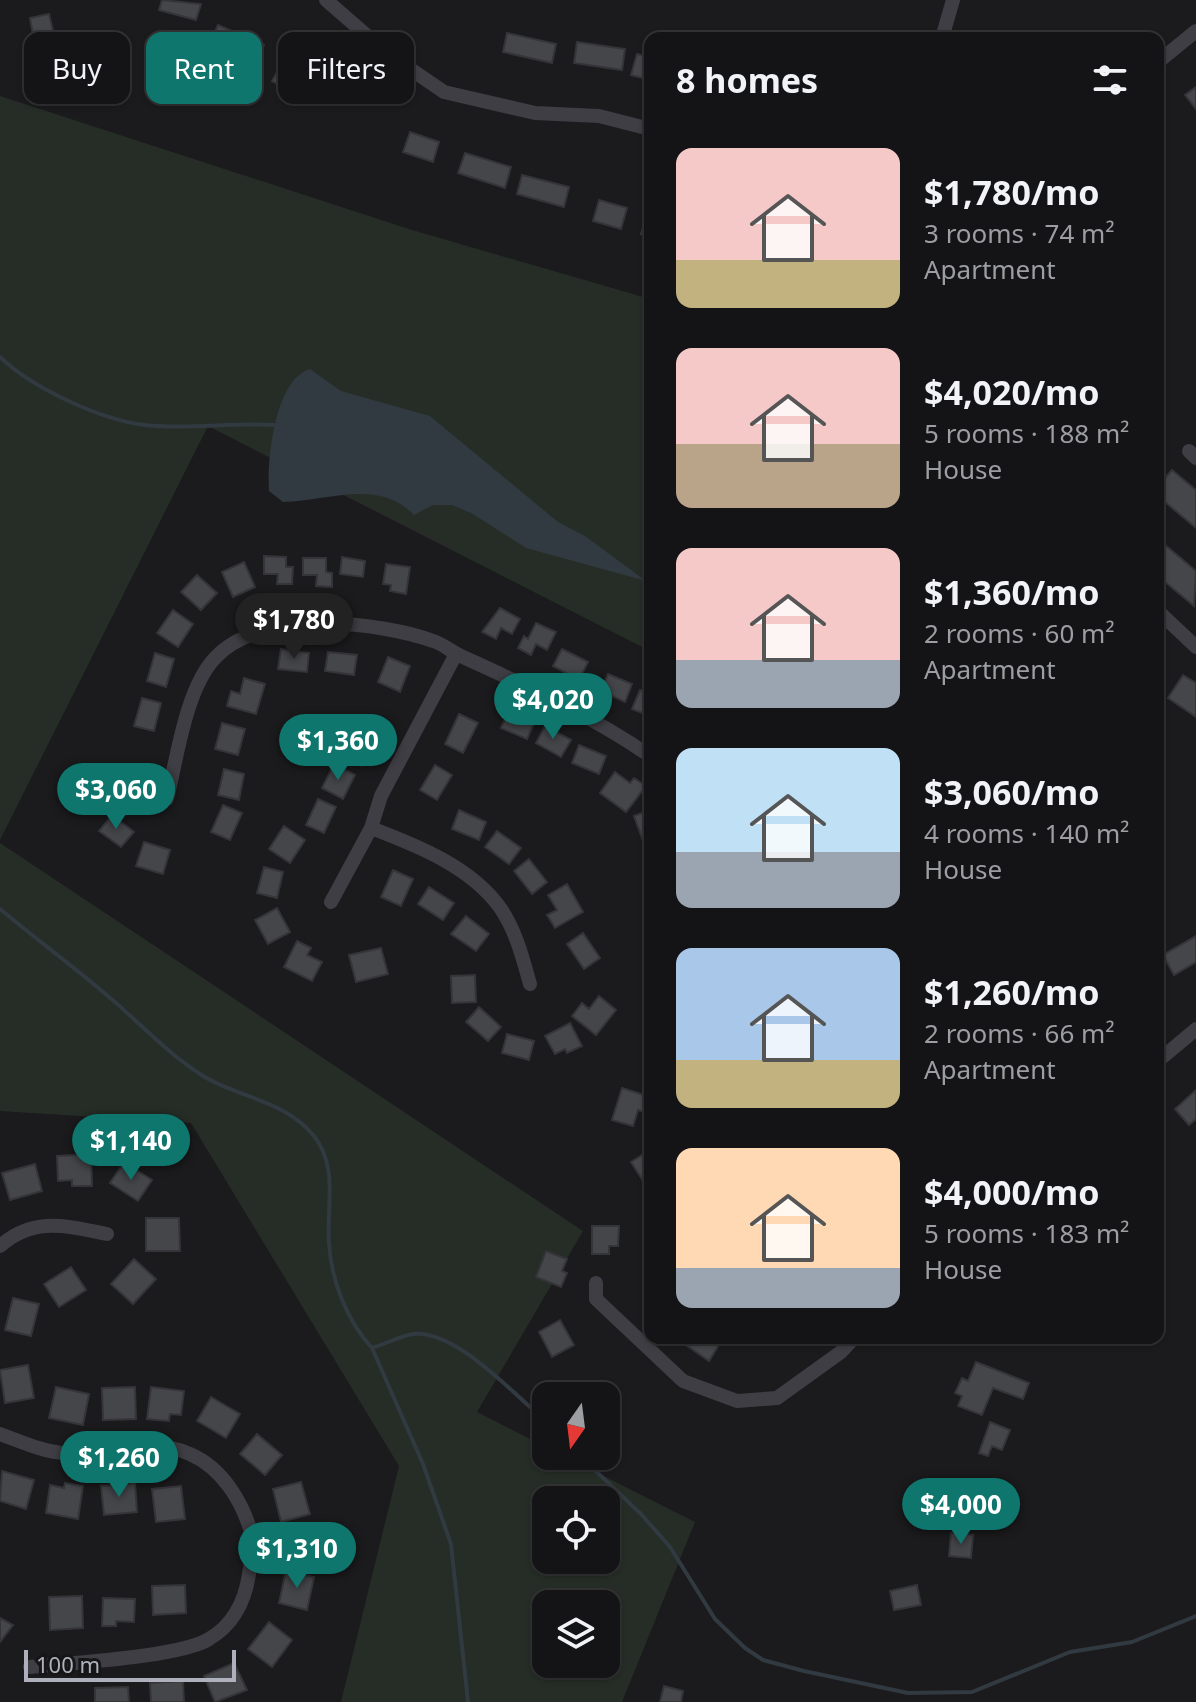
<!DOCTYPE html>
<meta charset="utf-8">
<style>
:root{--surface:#141416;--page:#212123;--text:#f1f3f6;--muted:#9d9ea1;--line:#333335;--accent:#0f766e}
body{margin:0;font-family:"Noto Sans",sans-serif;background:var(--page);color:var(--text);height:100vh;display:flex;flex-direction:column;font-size:30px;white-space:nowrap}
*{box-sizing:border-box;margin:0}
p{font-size:26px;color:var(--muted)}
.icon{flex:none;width:44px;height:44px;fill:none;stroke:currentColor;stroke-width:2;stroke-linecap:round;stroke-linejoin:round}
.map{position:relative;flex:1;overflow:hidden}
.drawer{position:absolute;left:644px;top:32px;width:520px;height:1312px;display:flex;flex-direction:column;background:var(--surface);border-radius:16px;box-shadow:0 2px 6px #0004,0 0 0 2px var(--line)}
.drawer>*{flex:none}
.top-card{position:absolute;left:24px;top:32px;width:500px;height:72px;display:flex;gap:16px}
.needle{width:52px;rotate:194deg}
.buttons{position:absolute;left:532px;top:1382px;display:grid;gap:16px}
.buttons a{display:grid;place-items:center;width:88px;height:88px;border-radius:16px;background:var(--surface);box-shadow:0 2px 6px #0004,0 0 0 2px var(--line);font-size:40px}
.scale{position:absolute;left:24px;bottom:20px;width:212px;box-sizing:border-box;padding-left:8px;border:4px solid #aeb1bb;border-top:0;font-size:22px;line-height:28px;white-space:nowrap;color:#aeb1bb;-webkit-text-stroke:6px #161618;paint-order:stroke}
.price{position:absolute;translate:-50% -68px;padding:0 18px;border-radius:28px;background:var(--accent);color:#fff;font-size:26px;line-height:52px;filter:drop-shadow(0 2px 4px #0008)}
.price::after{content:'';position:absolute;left:50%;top:48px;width:24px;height:18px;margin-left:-12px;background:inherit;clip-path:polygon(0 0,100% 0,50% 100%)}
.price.active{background:#222;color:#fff}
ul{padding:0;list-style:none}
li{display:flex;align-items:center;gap:24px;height:200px;padding:0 32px}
li span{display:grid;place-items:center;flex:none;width:224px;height:160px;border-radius:16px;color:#555}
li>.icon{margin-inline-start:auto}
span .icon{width:96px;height:96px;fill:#fffc;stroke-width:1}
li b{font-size:34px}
h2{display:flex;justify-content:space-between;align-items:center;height:96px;padding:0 32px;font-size:34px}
.chip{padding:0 28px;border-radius:16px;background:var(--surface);box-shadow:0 2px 6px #0004,0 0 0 2px var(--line);font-size:28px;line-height:72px}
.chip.active{background:var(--accent);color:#fff}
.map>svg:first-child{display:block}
</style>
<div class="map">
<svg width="1196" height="1702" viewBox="0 0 1196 1702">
<rect width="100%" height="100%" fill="#1b1b1d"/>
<!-- green -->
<path fill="#252d26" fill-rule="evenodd" d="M0,96L412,230L650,299V651L208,426L0,840Z
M0,843L583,1231L477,1412L546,1447V1456H564L695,1522L622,1702H341L399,1466L191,1123L0,1111ZM546,1500H606V1560H546ZM546,1604H606V1664H546Z"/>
<!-- water -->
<path fill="#313941" d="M310,369L341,391L430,416L558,522L585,536L646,581L526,548L471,513L452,505H433L414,515C378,478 328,501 283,502L269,491C267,459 275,379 310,369Z"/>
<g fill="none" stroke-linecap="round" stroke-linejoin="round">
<!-- stream -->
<path stroke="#313941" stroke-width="4" d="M0,357C32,388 101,420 145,425C188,430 232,422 275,425
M0,909C36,939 74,967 109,997C140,1023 168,1054 203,1076C239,1098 285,1100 314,1136C339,1168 326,1207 329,1243C331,1280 347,1321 372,1348L423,1464L451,1544L468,1702
M372,1348C385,1344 400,1336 413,1334C457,1330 514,1395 546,1421
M580,1456L642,1515L670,1547L715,1619L745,1648L763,1660L804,1671L908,1693L972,1692L1070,1652L1132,1642L1196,1616"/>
</g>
<!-- building -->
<path fill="#45464a" stroke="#353539" stroke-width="2" d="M162,0L201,4L196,20L159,10Z
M49,14L53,31L33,35L30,18Z
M218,25L264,45L256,64L209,44Z
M507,33L556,44L552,63L503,52Z
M577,42L625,49L622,70L574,63Z
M637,54L650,57V80L631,75Z
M282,63L316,82L306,100L272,81Z
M1196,87V109L1185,95Z
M410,132L439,142L433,162L403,152Z
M465,153L511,167L505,188L458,173Z
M522,175L569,187L564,207L517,194Z
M599,200L627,208L621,229L593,221Z
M647,214L650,215V237L641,234Z
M1172,470L1196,490V528L1158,496V486Z
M1158,539L1196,571L1194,606L1158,576Z
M264,556L286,557V567H293L292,584H277L278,574H264Z
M342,557L365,561L363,577L340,574Z
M303,558H326V572L332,573V587L316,586L317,575H303Z
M244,562L255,587L233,597L222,572Z
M386,564L410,567L406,594L390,591L391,585L383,584Z
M197,575L217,593L201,610L181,592Z
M500,608L520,619L512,634L501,628L496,639L482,632Z
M173,610L193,624L178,647L157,633Z
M536,623L556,632L547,650L536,644L531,655L518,648L524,636L528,639Z
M281,649L309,653L307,672L278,669Z
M562,649L588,662L579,680L553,666Z
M328,652L357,655L354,675L325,671Z
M155,653L174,659L166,687L147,681Z
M388,657L410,666L400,692L378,682Z
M608,674L632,684L625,702L601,691Z
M1183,675L1196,683V717L1168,698Z
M244,678L265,684L256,714L227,706L231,691L240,694Z
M640,690L650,694V716L632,709Z
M142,698L161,703L154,731L134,726Z
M509,710L535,721L527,739L501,728Z
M459,714L478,723L463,753L445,744Z
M222,723L245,729L238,755L215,749Z
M545,726L571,740L561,757L536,743Z
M358,730L376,740L362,766L344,756Z
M579,745L606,756L599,774L572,763Z
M334,764L355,775L343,799L322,788Z
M435,765L452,775L437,800L420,790Z
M224,769L244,774L239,800L218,795Z
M615,772L630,783L634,778L646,786L626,812L600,793Z
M112,774L115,803L95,805L92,776Z
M318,799L336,807L324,833L306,825Z
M223,805L242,813L230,840L211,832Z
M459,810L486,822L479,840L452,829Z
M650,810V845L645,846L634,816Z
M112,815L134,832L121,847L99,831Z
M284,826L305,840L290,863L269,849Z
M497,831L521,848L509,864L485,847Z
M144,842L170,850L163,874L136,866Z
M529,859L547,882L532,894L514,871Z
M264,867L283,872L277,898L257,893Z
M393,870L413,879L401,906L381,897Z
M567,884L583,912L555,928L547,915L557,910L548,895Z
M429,887L454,903L443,920L418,904Z
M277,908L290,932L268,944L255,920Z
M466,916L489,934L476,951L451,934Z
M583,933L600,958L584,969L567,944Z
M1196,936V962L1174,975L1163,955Z
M297,941L311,948L307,955L322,962L312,981L284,967Z
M381,948L388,974L356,982L349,955Z
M475,975L476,1002L452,1003L451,976Z
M599,996L616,1010L596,1035L572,1016L582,1003L589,1009Z
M479,1007L501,1027L488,1041L466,1022Z
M570,1023L582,1046L567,1053L565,1049L555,1054L545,1036Z
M507,1034L534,1041L529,1060L502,1053Z
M622,1088L650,1097L648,1113L638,1110L633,1126L612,1120Z
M1196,1090V1119L1189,1125L1175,1109Z
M650,1150V1181L645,1184L631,1162Z
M91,1154L92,1186H72V1180L58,1181L57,1156Z
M124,1162L152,1180L138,1201L110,1183Z
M35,1164L42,1191L10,1200L2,1173Z
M146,1218H179L180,1251H146Z
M592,1226H619L618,1246H609V1254H592Z
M546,1251L567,1259L562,1271L567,1273L561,1287L536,1277Z
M134,1259L156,1279L133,1304L111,1284Z
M71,1267L86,1290L59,1307L44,1284Z
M13,1298L39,1304L31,1336L5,1330Z
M560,1320L574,1345L552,1357L539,1332Z
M691,1338H723L709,1361L686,1345Z
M976,1362L1029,1383L1023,1399L993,1388L982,1415L958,1406L962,1396L955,1393L962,1378L968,1381Z
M28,1365L34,1398L5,1403L0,1370Z
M56,1387L89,1394L83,1425L49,1418Z
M135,1387L136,1419L103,1420L102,1388Z
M151,1387L184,1391L181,1415L170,1414L169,1421L147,1419Z
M211,1397L240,1414L226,1438L197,1421Z
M990,1422L1010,1430L1002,1450L992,1446L988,1456L979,1453Z
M257,1434L282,1455L265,1475L240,1454Z
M2,1471L34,1480L26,1509L0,1501Z
M301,1482L310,1514L281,1522L273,1489Z
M65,1483L83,1486L78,1519L46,1513L50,1485L64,1488Z
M135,1483L137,1512L104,1515L101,1486Z
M181,1486L185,1519L156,1522L152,1489Z
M951,1533L973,1535L971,1558L949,1556Z
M286,1571L314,1577L307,1610L279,1603Z
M185,1585L186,1613L153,1615L152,1586Z
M917,1585L921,1605L894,1610L890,1591Z
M82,1596L83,1628L50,1630L49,1597Z
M103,1598L135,1599L134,1622L116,1621V1626H102Z
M0,1618L13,1625L0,1642Z
M269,1622L292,1640L272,1667L248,1649Z
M234,1663L247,1690L215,1702L204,1676Z
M183,1681L184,1702H151L150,1683Z
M664,1686L683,1691L681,1702H660Z
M128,1687L129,1702H95V1688Z"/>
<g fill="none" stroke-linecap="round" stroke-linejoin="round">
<!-- minor -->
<path stroke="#3e3e44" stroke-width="14" d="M326,0L387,53L444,92L535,113L599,116L650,129
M942,38L953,0
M1158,62L1196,31
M1189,451L1196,458
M1158,611L1196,647
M167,799C177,758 186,687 216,657C261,609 380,621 436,642C446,646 453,653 463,657C527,686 592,716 650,756
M371,828C416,845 472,867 501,909C516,931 523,959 530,984
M331,902L371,828L381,796L456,654
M1158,1061L1196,1029
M0,1246C34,1216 66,1226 107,1234
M596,1283V1299L683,1381L737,1401L777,1398L841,1352L854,1338
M0,1434C20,1441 43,1452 64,1453C101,1454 157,1438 190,1454C222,1468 242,1501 251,1532C255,1545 251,1561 249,1574C245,1601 233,1625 209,1639C181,1657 68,1663 30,1667"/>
</g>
</svg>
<div class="buttons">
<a><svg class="needle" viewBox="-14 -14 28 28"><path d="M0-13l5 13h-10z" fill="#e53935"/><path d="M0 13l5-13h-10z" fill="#9d9ea1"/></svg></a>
<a><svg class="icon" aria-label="locate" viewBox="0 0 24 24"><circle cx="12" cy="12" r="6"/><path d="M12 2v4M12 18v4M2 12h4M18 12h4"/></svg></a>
<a><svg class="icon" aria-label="layers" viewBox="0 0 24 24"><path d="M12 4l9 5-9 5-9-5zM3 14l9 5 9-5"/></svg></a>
</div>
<div class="scale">100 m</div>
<b class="price active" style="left:294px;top:661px">$1,780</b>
<b class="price" style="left:553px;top:741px">$4,020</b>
<b class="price" style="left:338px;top:782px">$1,360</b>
<b class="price" style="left:116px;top:831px">$3,060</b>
<b class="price" style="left:131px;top:1182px">$1,140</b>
<b class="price" style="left:119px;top:1499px">$1,260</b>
<b class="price" style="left:961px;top:1546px">$4,000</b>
<b class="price" style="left:297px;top:1590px">$1,310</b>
<div class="top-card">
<a class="chip">Buy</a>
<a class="chip active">Rent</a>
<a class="chip">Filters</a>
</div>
<section class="drawer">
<h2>8 homes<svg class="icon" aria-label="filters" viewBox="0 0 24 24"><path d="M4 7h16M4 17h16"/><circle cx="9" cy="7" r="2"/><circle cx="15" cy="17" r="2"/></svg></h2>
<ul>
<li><span style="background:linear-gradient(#f6c9c9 70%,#c2b280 0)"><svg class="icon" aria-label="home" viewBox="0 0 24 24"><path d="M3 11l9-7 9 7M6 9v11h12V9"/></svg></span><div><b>$1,780/mo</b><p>3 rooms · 74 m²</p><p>Apartment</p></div></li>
<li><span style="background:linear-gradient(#f6c9c9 60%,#b9a48a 0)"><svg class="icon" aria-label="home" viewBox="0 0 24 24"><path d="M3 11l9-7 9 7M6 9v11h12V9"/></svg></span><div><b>$4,020/mo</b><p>5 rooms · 188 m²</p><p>House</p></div></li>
<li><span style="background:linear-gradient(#f6c9c9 70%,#9aa5b1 0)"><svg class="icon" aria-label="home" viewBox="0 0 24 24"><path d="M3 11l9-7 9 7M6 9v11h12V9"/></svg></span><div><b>$1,360/mo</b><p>2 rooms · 60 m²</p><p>Apartment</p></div></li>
<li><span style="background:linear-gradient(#bfe0f5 65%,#9aa5b1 0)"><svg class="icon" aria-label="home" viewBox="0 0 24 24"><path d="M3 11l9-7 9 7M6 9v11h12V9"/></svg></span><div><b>$3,060/mo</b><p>4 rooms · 140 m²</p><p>House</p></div></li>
<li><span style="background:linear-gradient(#a9c7e8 70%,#c2b280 0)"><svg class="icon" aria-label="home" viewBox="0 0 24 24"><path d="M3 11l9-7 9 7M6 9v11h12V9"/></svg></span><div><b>$1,260/mo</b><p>2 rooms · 66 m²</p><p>Apartment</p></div></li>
<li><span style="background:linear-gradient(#ffd9b3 75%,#9aa5b1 0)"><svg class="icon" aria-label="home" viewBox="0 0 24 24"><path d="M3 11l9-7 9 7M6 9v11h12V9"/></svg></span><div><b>$4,000/mo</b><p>5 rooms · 183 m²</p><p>House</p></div></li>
</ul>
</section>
</div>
